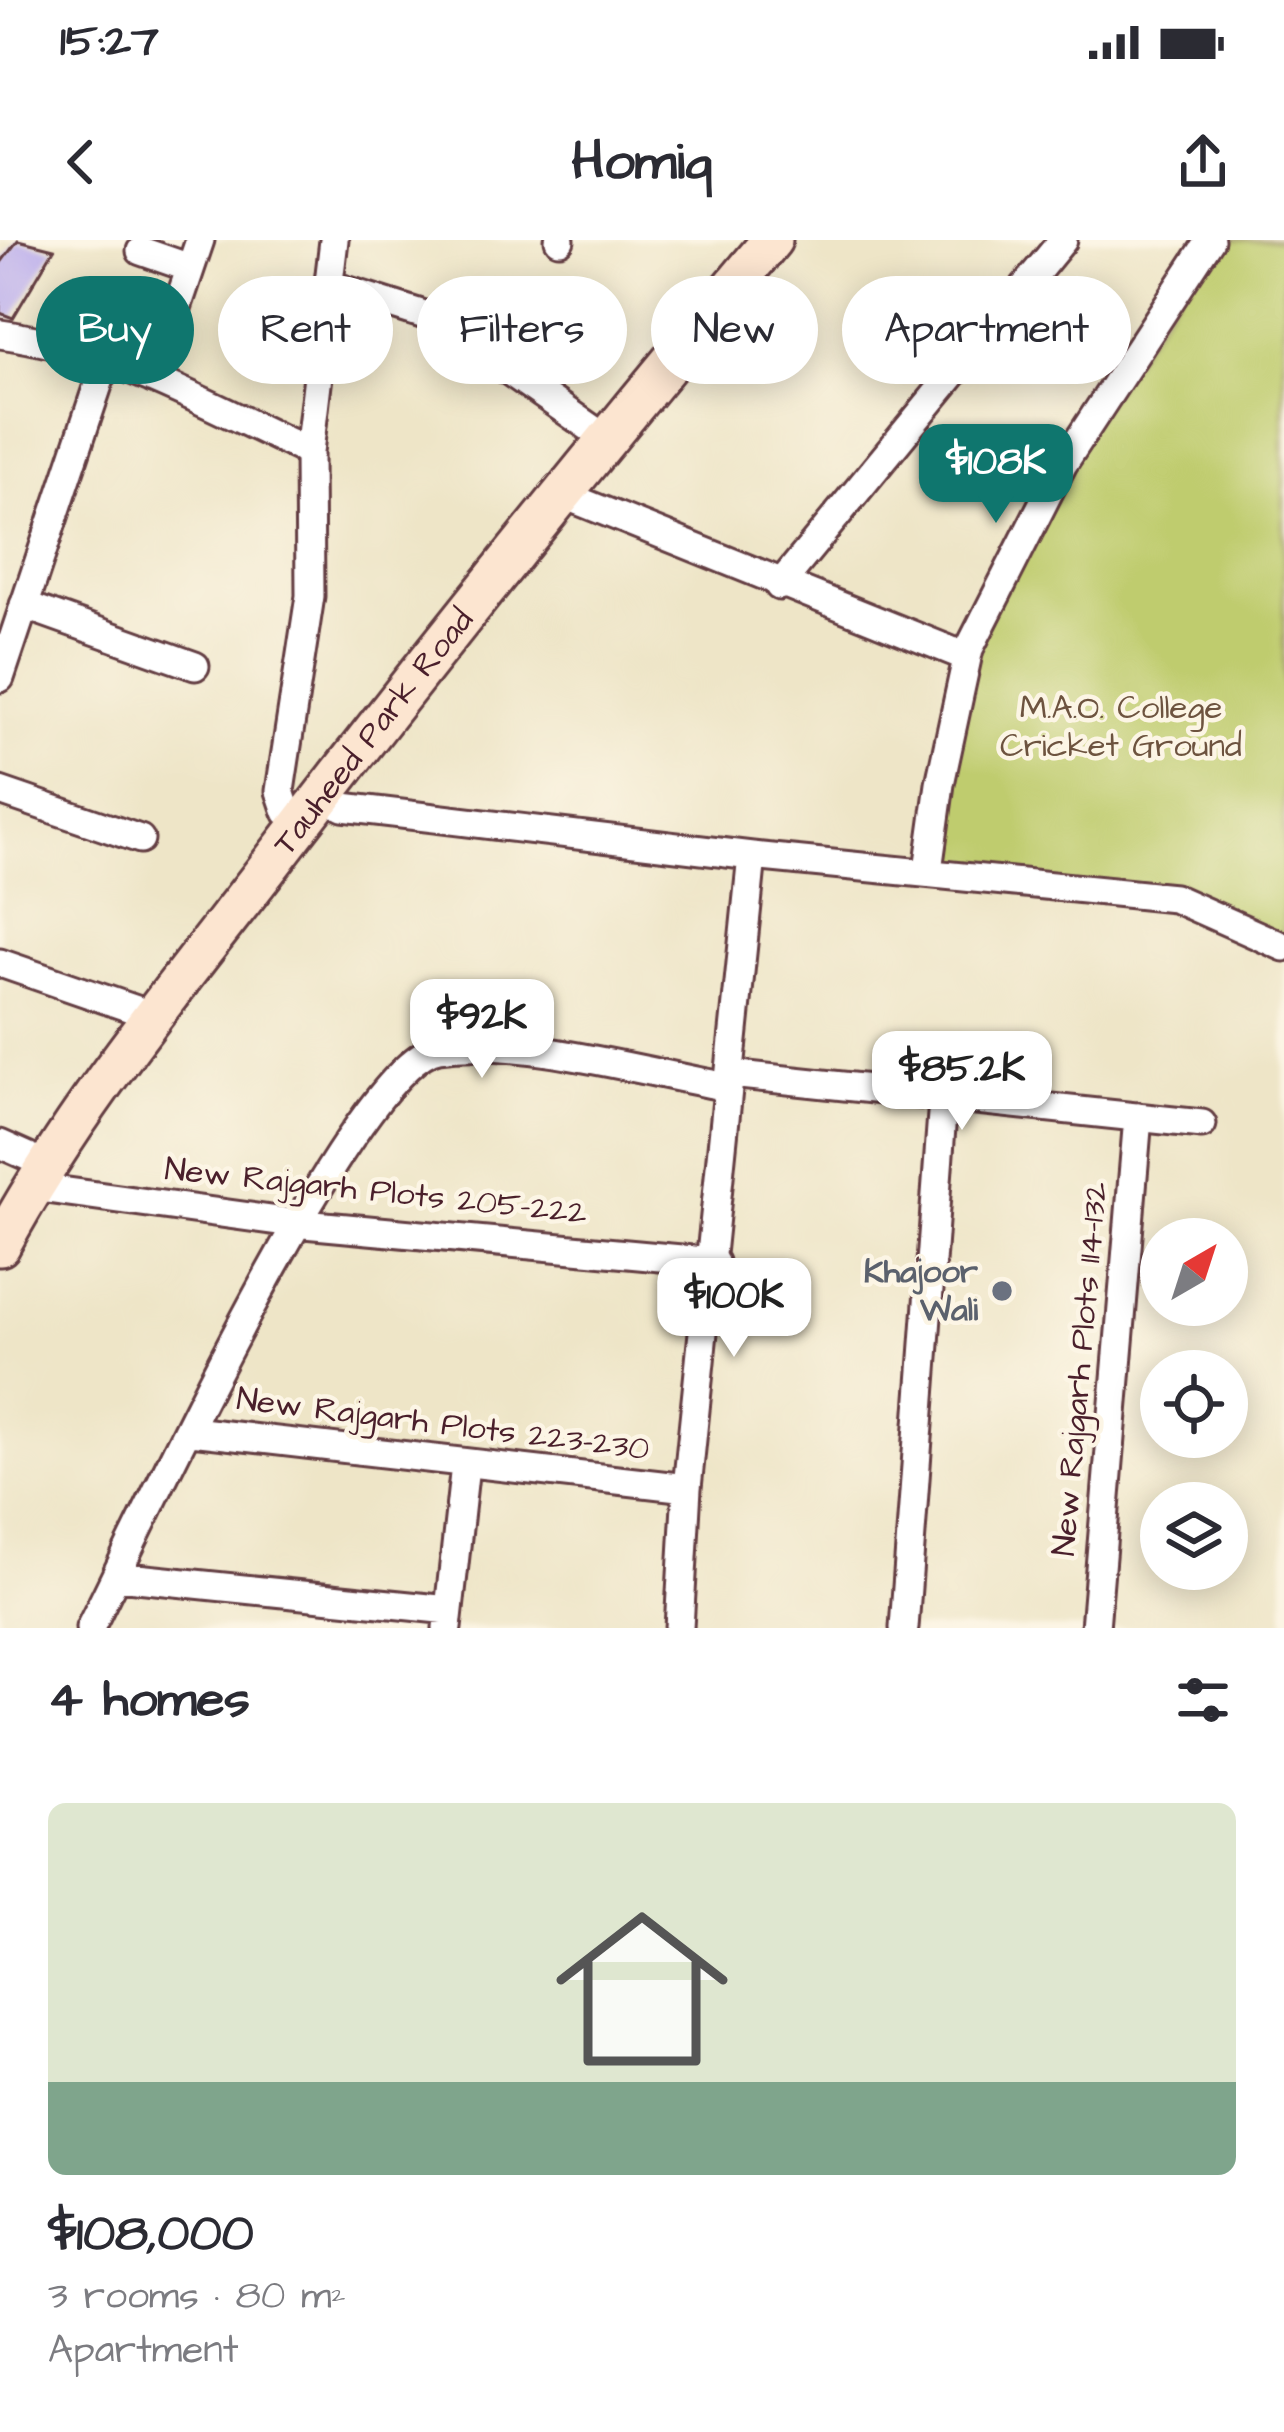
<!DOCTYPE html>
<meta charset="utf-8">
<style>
:root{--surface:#fff;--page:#f7f7f7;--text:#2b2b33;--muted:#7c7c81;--line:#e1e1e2;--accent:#0f766e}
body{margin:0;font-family:"Architects Daughter",sans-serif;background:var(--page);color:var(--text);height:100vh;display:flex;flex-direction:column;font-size:45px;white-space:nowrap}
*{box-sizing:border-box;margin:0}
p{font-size:39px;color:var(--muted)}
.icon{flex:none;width:66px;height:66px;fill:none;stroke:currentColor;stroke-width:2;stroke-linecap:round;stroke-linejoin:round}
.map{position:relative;height:1388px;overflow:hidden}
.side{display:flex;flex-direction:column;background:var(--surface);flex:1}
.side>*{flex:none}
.top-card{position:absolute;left:36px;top:36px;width:1212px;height:108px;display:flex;gap:24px}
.needle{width:78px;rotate:39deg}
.controls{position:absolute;left:1140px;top:978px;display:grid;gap:24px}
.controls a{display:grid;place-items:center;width:108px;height:108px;border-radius:50%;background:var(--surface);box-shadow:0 6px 30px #0003;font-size:60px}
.price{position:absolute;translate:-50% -102px;padding:0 27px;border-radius:24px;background:#fff;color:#222;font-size:39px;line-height:78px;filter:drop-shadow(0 3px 6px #0008)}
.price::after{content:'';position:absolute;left:50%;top:72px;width:36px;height:27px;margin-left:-18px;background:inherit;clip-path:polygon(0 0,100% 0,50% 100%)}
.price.on{background:var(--accent);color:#fff}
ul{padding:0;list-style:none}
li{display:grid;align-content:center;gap:24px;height:636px;padding:0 48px}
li+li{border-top:3px solid var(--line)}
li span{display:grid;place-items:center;height:372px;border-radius:18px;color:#555}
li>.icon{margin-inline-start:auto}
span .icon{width:216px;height:216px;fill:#fffc;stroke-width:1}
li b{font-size:51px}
h2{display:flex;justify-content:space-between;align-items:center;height:144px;padding:0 48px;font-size:51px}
.tag{padding:0 42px;border-radius:54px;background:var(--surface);box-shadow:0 6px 30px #0003;font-size:42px;line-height:108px}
.tag.on{background:var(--accent);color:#fff}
.status{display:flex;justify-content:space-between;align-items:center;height:84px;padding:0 60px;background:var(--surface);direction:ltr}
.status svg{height:33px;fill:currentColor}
header{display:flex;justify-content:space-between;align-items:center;height:156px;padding:0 48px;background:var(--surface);font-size:54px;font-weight:800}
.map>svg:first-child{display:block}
</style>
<div class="status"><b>15:27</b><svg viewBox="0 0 49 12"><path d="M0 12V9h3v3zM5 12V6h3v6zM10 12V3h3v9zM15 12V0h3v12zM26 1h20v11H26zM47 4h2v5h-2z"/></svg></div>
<header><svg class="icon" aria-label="back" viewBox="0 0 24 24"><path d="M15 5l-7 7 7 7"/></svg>Homiq<svg class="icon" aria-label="share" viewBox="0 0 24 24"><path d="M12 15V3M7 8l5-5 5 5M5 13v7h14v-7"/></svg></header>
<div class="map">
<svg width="1284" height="1388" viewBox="0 0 1284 1388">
<rect width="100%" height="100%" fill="#fcf5e5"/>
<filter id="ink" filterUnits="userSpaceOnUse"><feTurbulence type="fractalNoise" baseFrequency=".00833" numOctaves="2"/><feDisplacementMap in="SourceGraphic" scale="24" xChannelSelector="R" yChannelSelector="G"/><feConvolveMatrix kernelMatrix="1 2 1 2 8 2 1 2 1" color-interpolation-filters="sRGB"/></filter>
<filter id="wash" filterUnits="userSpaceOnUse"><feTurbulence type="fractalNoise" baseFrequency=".004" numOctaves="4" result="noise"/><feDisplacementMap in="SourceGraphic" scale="48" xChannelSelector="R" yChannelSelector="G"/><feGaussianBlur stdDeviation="2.7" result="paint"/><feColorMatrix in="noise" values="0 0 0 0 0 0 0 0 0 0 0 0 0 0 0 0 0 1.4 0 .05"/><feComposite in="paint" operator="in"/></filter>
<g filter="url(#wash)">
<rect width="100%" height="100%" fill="#eee5c7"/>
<!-- green -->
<path fill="#bfcc6e" stroke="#84764c" stroke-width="3" d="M1214,0H1284V707L1174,658L928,630L967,417L1063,224Z"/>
<g id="blocks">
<!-- building -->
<path fill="#b5a7ed" d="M18,0L54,9L13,78L0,73V24Z"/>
</g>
</g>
<g filter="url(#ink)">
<use href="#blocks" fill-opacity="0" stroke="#633d42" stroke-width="3"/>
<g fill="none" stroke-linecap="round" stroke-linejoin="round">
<defs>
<path id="minor" d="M559,0H560
M141,11L190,28
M330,45L431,77L605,198
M0,94C112,109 207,165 309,212
M153,139L200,0
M559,253L967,417
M779,346L1063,0
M24,365L195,426
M0,438L107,118
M0,551L140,599
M322,556L343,567L752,616L1174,658L1284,707
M302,583L287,572L280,551L310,356L309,212L334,0
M928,630L940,544L969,409L1063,224L1210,0
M0,723L154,776
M730,834L1202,884
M0,904L45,924
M32,947L293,983L714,1022
M191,1191L687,1248
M117,1336L449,1370
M90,1388C138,1294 353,822 439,808C518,796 648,833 728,847
M447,1388L465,1225
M679,1388L687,1248L752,616
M904,1388L943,860
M1095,1388L1138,877"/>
<g id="secondary">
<path id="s1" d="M0,1006C75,867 176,747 272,622C434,410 601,204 772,0"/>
</g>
</defs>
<!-- minor casing -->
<use href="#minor" stroke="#633d42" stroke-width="33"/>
<!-- secondary casing -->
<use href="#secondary" stroke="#633d42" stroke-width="45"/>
<!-- minor -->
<use href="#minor" stroke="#fff" stroke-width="27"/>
<!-- secondary -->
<use href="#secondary" stroke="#fce5d0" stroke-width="39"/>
</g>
</g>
<!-- markers -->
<circle fill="#6b7280" stroke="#fcf5e5" stroke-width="4.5" cx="1002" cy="1051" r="12"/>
<g text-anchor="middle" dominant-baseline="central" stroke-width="9" stroke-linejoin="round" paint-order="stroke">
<!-- park labels -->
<g font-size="33" fill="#6d533f" stroke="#fcf5e5">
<text x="1121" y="468">M.A.O. College<tspan x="1121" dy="38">Cricket Ground</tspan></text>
</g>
<!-- street labels -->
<g font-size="33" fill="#4a1f2b" stroke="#fcf5e5">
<text stroke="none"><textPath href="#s1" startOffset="636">Tauheed Park Road</textPath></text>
<text transform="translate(376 951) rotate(6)">New Rajgarh Plots 205-222</text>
<text transform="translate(1080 1129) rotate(-85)">New Rajgarh Plots 114-132</text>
<text transform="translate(443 1184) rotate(7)">New Rajgarh Plots 223-230</text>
</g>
<!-- worship labels -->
<g font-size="33" font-weight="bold" fill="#5b616d" stroke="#fcf5e5" text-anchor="end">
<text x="978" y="1032">Khajoor<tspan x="978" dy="38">Wali</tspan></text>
</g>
</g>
</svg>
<div class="controls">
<a><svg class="needle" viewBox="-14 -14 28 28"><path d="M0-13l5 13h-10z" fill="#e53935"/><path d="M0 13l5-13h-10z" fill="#7c7c81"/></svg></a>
<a><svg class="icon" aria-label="locate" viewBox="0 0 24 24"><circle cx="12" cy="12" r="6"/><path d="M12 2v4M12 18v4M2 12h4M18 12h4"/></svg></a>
<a><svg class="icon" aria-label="layers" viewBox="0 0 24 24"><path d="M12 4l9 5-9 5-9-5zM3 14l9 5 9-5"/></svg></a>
</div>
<b class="price on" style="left:996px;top:286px">$108K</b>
<b class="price" style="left:482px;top:841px">$92K</b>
<b class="price" style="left:962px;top:893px">$85.2K</b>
<b class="price" style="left:734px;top:1120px">$100K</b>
<div class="top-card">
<a class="tag on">Buy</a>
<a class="tag">Rent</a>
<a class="tag">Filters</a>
<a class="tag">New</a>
<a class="tag">Apartment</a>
</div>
</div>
<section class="side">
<h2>4 homes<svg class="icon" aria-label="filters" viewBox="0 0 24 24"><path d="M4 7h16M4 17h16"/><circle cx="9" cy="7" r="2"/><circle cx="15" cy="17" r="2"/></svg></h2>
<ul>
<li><span style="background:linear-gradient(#dfe7d0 75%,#7fa58c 0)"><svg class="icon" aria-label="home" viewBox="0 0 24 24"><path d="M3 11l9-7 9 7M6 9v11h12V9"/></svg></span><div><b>$108,000</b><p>3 rooms · 80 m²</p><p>Apartment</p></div></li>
</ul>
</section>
